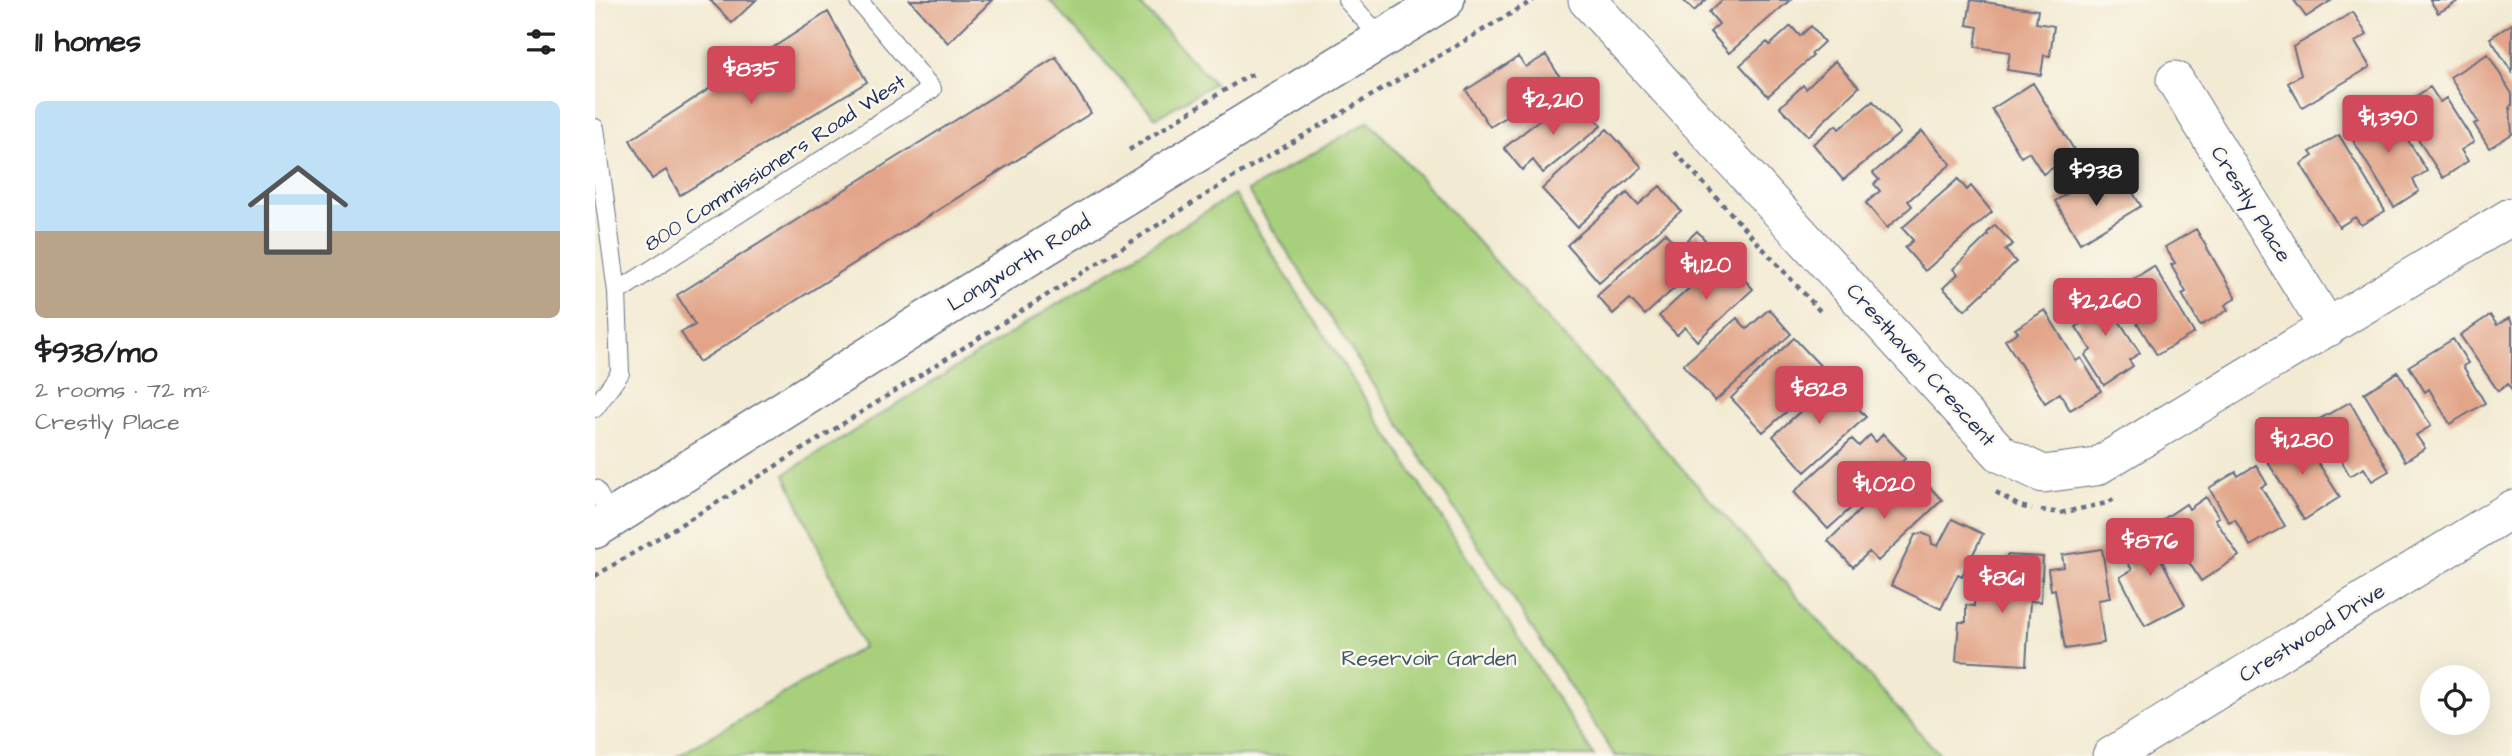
<!DOCTYPE html>
<meta charset="utf-8">
<style>
:root{--surface:#fff;--page:#f2f2f2;--text:#202124;--muted:#757577;--accent:#d1495b}
body{margin:0;font-family:"Architects Daughter",sans-serif;background:var(--page);color:var(--text);height:100vh;display:flex;flex-direction:column;font-size:26px;white-space:nowrap}
*{box-sizing:border-box;margin:0}
p{font-size:23px;color:var(--muted)}
.icon{flex:none;width:38px;height:38px;fill:none;stroke:currentColor;stroke-width:2;stroke-linecap:round;stroke-linejoin:round}
.map{position:relative;flex:1;overflow:hidden}
.side{display:flex;flex-direction:column;background:var(--surface);width:595px}
.side>*{flex:none}
.controls{position:absolute;left:1825px;top:665px;display:grid;gap:14px}
.controls a{display:grid;place-items:center;width:70px;height:70px;border-radius:50%;background:var(--surface);box-shadow:0 7px 28px #0002;font-size:35px}
.price{position:absolute;translate:-50% -60px;padding:0 16px;border-radius:7px;background:var(--accent);color:#fff;font-size:23px;line-height:46px;filter:drop-shadow(0 2px 4px #0008)}
.price::after{content:'';position:absolute;left:50%;top:42px;width:21px;height:16px;margin-left:-10px;background:inherit;clip-path:polygon(0 0,100% 0,50% 100%)}
.price.active{background:#222;color:#fff}
ul{padding:0;list-style:none}
li{display:grid;align-content:center;gap:14px;height:371px;padding:0 35px}
li span{display:grid;place-items:center;height:217px;border-radius:10px;color:#555}
li>.icon{margin-inline-start:auto}
span .icon{width:126px;height:126px;fill:#fffc;stroke-width:1}
li b{font-size:30px}
h2{display:flex;justify-content:space-between;align-items:center;height:84px;padding:0 35px;font-size:30px}
main{display:flex;flex:1;min-height:0}
.map>svg:first-child{display:block}
</style>
<main>
<section class="side">
<h2>11 homes<svg class="icon" aria-label="filters" viewBox="0 0 24 24"><path d="M4 7h16M4 17h16"/><circle cx="9" cy="7" r="2"/><circle cx="15" cy="17" r="2"/></svg></h2>
<ul>
<li><span style="background:linear-gradient(#bfe0f5 60%,#b9a48a 0)"><svg class="icon" aria-label="home" viewBox="0 0 24 24"><path d="M3 11l9-7 9 7M6 9v11h12V9"/></svg></span><div><b>$938/mo</b><p>2 rooms · 72 m²</p><p>Crestly Place</p></div></li>
</ul>
</section>
<div class="map">
<svg width="1917" height="756" viewBox="0 0 1917 756">
<rect width="100%" height="100%" fill="#fbf7ec"/>
<filter id="ink" filterUnits="userSpaceOnUse"><feTurbulence type="fractalNoise" baseFrequency=".0143" numOctaves="2"/><feDisplacementMap in="SourceGraphic" scale="14" xChannelSelector="R" yChannelSelector="G"/><feConvolveMatrix kernelMatrix="1 2 1 2 8 2 1 2 1" color-interpolation-filters="sRGB"/></filter>
<filter id="wash" filterUnits="userSpaceOnUse"><feTurbulence type="fractalNoise" baseFrequency=".00686" numOctaves="4" result="noise"/><feDisplacementMap in="SourceGraphic" scale="28" xChannelSelector="R" yChannelSelector="G"/><feGaussianBlur stdDeviation="1.57" result="paint"/><feColorMatrix in="noise" values="0 0 0 0 0 0 0 0 0 0 0 0 0 0 0 0 0 1.4 0 .05"/><feComposite in="paint" operator="in"/></filter>
<g filter="url(#wash)">
<rect width="100%" height="100%" fill="#f2ead2"/>
<!-- green -->
<path fill="#a8d07c" stroke="#62806d" stroke-width="2" d="M454,0H541L619,83L561,118Z
M774,121L1346,756H1020L653,191Z
M639,194L999,756H83L268,647L190,474Z"/>
<g id="blocks">
<!-- building -->
<path fill="#e2a589" d="M115,0H161L137,23Z
M315,0H397L353,43Z
M1088,0H1111L1099,11Z
M1127,0H1195L1134,53L1115,32L1124,24L1114,12Z
M1376,0L1443,10L1441,23L1459,26L1455,56L1449,55L1446,75L1412,70L1415,52L1380,47L1383,27L1372,25Z
M1699,0H1737L1711,17Z
M1835,0H1865L1843,13Z
M233,12L272,82L85,195L71,170L57,179L35,140Z
M1758,12L1772,35L1760,42L1775,67L1707,107L1693,83L1706,75L1698,47Z
M1917,24V72L1895,38Z
M1196,26L1205,36L1216,26L1229,42L1216,54L1218,56L1173,96L1145,65L1172,42L1175,45Z
M1893,54L1917,94V105L1915,106L1917,134L1894,148L1879,124L1883,122L1855,77Z
M951,55L968,82L895,127L871,90L923,57L931,67Z
M461,57L496,113L104,362L86,332L100,325L82,295Z
M1240,61L1264,87L1213,136L1185,107L1208,85L1211,89Z
M1438,83L1481,153L1448,174L1434,152L1426,157L1397,109Z
M1835,87L1845,102L1851,98L1879,142L1866,150L1873,161L1848,178L1811,121L1819,116L1811,103Z
M986,100L1006,126L948,173L938,160L927,170L909,148L966,103L972,111Z
M1278,101L1305,133L1248,180L1218,144L1241,125L1244,129Z
M1793,108L1832,171L1818,180L1824,191L1799,207L1751,129L1779,112L1782,116Z
M1012,129L1047,167L982,227L947,189Z
M1327,131L1356,164L1313,201L1317,206L1292,228L1271,203L1285,191L1279,184L1284,180L1278,173Z
M1744,135L1790,211L1766,225L1760,217L1744,227L1706,164L1718,156L1715,152Z
M1363,179L1372,190L1376,186L1397,212L1330,271L1310,248L1318,240L1307,228Z
M1530,180L1546,206L1485,243L1460,201L1493,181L1499,191L1512,183L1515,188Z
M1065,186L1086,211L1004,282L972,245L1032,193L1043,205Z
M1400,225L1418,244L1410,250L1421,262L1370,310L1348,288L1363,274L1358,269L1393,235L1392,233Z
M1601,229L1641,298L1630,305L1633,310L1605,326L1587,294L1591,292L1576,265L1580,263L1570,247Z
M1102,231L1120,251L1050,315L1035,299L1018,314L1002,296L1070,233L1084,248Z
M1137,266L1158,289L1102,341L1090,327L1082,335L1064,316L1117,267L1126,277Z
M1559,266L1599,333L1562,355L1530,303L1538,298L1530,284Z
M1504,290L1545,353L1534,360L1538,366L1509,385L1490,355L1496,350L1481,327L1487,323L1477,307Z
M1174,309L1196,334L1120,401L1088,365L1142,318L1152,329Z
M1450,310L1481,361L1486,358L1506,391L1475,410L1465,393L1450,403L1410,340L1423,332L1420,329Z
M1895,315L1902,325L1914,318L1917,323V391L1913,384L1903,391L1865,335Z
M1199,338L1234,375L1168,432L1136,398Z
M1858,339L1873,363L1868,366L1890,403L1855,424L1834,389L1830,392L1814,366Z
M1803,372L1836,426L1821,435L1830,448L1810,461L1769,393Z
M1239,381L1271,417L1210,472L1178,436Z
M1755,402L1794,471L1777,481L1769,468L1755,476L1723,420Z
M1704,433L1745,497L1709,520L1669,456Z
M1288,434L1311,458L1233,529L1199,492L1257,439L1264,446L1275,435L1281,442Z
M1661,465L1672,484L1666,487L1690,526L1655,546L1640,519L1634,522L1614,488L1641,472L1643,476Z
M1325,477L1347,500L1283,561L1274,552L1258,567L1233,541L1296,480L1308,494Z
M1611,497L1624,517L1620,519L1644,556L1606,581L1567,520L1591,504L1594,509Z
M1357,519L1388,534L1367,576L1363,574L1346,609L1296,585L1320,535L1327,533L1336,537L1337,544L1343,546Z
M1557,527L1573,558L1567,561L1590,605L1550,626L1525,577L1537,570L1528,554L1534,550L1529,541Z
M1507,549L1515,598L1503,600L1509,643L1470,649L1460,589L1456,590L1453,569L1469,567L1467,555Z
M1412,555L1448,557L1446,602L1435,601L1431,665L1361,661L1364,622H1371V605L1379,606L1380,584L1386,579L1399,580L1403,586L1410,587Z"/>
</g>
</g>
<g filter="url(#ink)">
<use href="#blocks" fill-opacity="0" stroke="#667087" stroke-width="2"/>
<g fill="none" stroke-linecap="round" stroke-linejoin="round">
<defs>
<path id="service" d="M752,0L787,39
M0,128L22,292L25,373L0,408
M22,292L337,89L263,0
M0,489L17,518"/>
<path id="minor" d="M992,0L1406,454L1448,474L1501,467L1917,216
M1580,80L1733,328
M1516,756L1917,509"/>
<path id="tertiary" d="M0,529L355,305L850,0"/>
</defs>
<!-- service casing -->
<use href="#service" stroke="#667087" stroke-width="20"/>
<!-- minor casing -->
<use href="#minor" stroke="#667087" stroke-width="39"/>
<!-- tertiary casing -->
<use href="#tertiary" stroke="#667087" stroke-width="41"/>
<!-- path -->
<path stroke="#667087" stroke-width="4.5" stroke-dasharray="5 5" stroke-linecap="butt" d="M534,150L649,78L661,73
M1080,152L1225,311
M1401,492L1424,506L1437,509
M1446,510L1465,513L1512,503L1519,499
M0,576L138,493L655,167L939,0"/>
<!-- service -->
<use href="#service" stroke="#fff" stroke-width="18"/>
<!-- minor -->
<use href="#minor" stroke="#fff" stroke-width="37"/>
<!-- tertiary -->
<use href="#tertiary" stroke="#fff" stroke-width="38"/>
</g>
</g>
<g text-anchor="middle" dominant-baseline="central" stroke-width="5" stroke-linejoin="round" paint-order="stroke">
<!-- street labels -->
<g font-size="21" fill="#1b2f5e" stroke="#fbf7ec">
<text transform="translate(180 163) rotate(-33)">800 Commissioners Road West</text>
<text transform="translate(1656 204) rotate(58)">Crestly Place</text>
<text transform="translate(424 263) rotate(-32)">Longworth Road</text>
<text transform="translate(1326 365) rotate(48)">Cresthaven Crescent</text>
<text transform="translate(1717 633) rotate(-32)">Crestwood Drive</text>
</g>
<!-- park labels -->
<g font-size="21" fill="#3e5766" stroke="#fbf7ec">
<text x="834" y="658">Reservoir Garden</text>
</g>
</g>
</svg>
<div class="controls">
<a><svg class="icon" aria-label="locate" viewBox="0 0 24 24"><circle cx="12" cy="12" r="6"/><path d="M12 2v4M12 18v4M2 12h4M18 12h4"/></svg></a>
</div>
<b class="price" style="left:156px;top:106px">$835</b>
<b class="price" style="left:958px;top:137px">$2,210</b>
<b class="price" style="left:1793px;top:155px">$1,390</b>
<b class="price active" style="left:1501px;top:208px">$938</b>
<b class="price" style="left:1111px;top:302px">$1,120</b>
<b class="price" style="left:1510px;top:338px">$2,260</b>
<b class="price" style="left:1224px;top:426px">$828</b>
<b class="price" style="left:1707px;top:477px">$1,280</b>
<b class="price" style="left:1289px;top:521px">$1,020</b>
<b class="price" style="left:1555px;top:578px">$876</b>
<b class="price" style="left:1407px;top:615px">$861</b>
</div>
</main>
